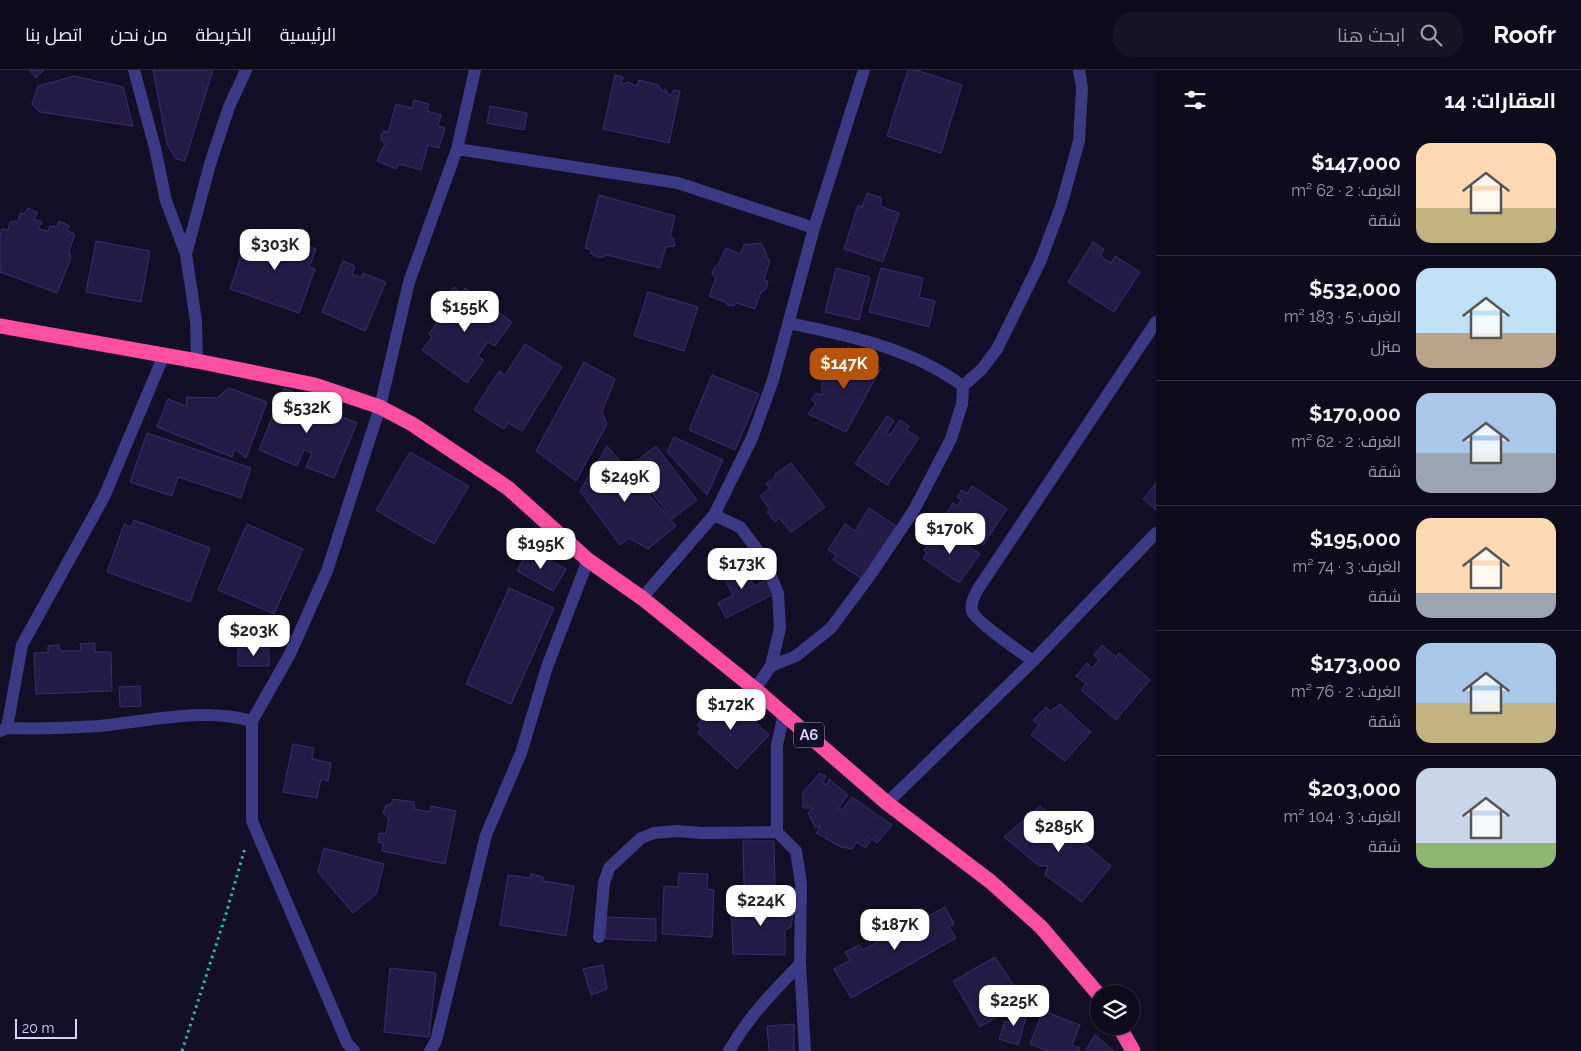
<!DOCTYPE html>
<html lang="ar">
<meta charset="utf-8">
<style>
:root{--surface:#0e0b1c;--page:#171425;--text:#f1f3f6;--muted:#9b9ba3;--line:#2e2b3b;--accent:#b45309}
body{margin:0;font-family:Raleway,Cairo,sans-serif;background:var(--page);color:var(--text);direction:rtl;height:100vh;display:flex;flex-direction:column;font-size:19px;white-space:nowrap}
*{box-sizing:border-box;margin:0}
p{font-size:16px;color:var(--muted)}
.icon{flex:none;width:28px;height:28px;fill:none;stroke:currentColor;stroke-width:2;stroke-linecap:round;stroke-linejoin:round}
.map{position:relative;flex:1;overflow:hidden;direction:ltr}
.sheet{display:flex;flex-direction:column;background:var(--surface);width:425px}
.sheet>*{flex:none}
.tools{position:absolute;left:1090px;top:915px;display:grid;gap:10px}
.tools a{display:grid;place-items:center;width:50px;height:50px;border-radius:50%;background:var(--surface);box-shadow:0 2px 8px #0003,0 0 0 1px var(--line);font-size:25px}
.scale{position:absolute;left:15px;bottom:12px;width:62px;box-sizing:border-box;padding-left:5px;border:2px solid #d9d4ff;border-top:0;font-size:14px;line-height:18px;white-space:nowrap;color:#d9d4ff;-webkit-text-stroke:4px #130f26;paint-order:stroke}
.price{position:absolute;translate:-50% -42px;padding:0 11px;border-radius:10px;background:#fff;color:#222;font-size:16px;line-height:32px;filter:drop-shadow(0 1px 2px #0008)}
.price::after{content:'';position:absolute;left:50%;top:30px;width:15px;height:11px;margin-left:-8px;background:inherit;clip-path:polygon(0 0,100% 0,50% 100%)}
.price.active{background:var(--accent);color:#fff}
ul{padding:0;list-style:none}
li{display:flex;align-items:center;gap:15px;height:125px;padding:0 25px}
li+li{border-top:1px solid var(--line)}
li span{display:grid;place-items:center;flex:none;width:140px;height:100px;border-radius:15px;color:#555}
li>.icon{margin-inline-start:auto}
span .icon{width:60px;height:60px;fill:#fffc;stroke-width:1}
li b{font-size:21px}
h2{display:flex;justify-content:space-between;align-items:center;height:60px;padding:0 25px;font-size:21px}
header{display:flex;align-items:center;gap:30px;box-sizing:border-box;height:70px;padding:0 25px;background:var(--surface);border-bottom:1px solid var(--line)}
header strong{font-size:24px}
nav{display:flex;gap:28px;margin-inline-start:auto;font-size:18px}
.search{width:350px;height:45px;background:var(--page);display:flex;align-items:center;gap:12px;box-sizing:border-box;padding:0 18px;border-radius:20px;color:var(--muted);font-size:19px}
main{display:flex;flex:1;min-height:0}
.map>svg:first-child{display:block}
</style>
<header>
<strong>Roofr</strong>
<div class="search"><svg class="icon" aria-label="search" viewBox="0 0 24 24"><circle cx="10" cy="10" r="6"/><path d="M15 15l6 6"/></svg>ابحث هنا</div>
<nav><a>الرئيسية</a><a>الخريطة</a><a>من نحن</a><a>اتصل بنا</a></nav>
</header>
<main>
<section class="sheet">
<h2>العقارات: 14<svg class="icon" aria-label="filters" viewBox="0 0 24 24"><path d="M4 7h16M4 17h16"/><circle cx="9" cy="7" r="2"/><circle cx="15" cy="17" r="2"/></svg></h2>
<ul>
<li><span style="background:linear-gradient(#ffd9b3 65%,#c2b280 0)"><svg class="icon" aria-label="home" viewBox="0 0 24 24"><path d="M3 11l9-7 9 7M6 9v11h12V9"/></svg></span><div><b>$147,000</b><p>الغرف: 2 · 62 m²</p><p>شقة</p></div></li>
<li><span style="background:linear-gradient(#bfe0f5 65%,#b9a48a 0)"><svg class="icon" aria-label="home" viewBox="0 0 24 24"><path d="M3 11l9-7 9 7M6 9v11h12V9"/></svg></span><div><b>$532,000</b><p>الغرف: 5 · 183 m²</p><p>منزل</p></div></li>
<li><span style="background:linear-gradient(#a9c7e8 60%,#9aa5b1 0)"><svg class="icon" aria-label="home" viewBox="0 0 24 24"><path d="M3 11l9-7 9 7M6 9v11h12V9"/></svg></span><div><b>$170,000</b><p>الغرف: 2 · 62 m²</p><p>شقة</p></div></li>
<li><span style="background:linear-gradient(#ffd9b3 75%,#9aa5b1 0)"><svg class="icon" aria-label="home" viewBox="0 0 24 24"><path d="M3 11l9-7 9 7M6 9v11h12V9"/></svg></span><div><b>$195,000</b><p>الغرف: 3 · 74 m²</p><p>شقة</p></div></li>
<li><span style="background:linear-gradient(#a9c7e8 60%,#c2b280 0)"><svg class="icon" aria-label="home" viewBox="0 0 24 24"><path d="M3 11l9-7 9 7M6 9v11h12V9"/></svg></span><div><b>$173,000</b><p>الغرف: 2 · 76 m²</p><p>شقة</p></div></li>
<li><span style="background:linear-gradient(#c9d6e8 75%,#8fb573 0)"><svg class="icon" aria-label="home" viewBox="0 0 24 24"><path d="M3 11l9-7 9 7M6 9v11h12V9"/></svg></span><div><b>$203,000</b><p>الغرف: 3 · 104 m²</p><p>شقة</p></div></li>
</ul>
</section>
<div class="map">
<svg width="1156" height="981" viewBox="0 0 1156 981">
<rect width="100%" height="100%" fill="#130f26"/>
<!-- building -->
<path fill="#241b47" stroke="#3b2d73" d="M29,0H44L36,8Z
M153,0H213L185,91L176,89L167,74Z
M908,0H916L962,15L941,83L887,66Z
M615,5L623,7L621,15L628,12L637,16L639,10L658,15L662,21L665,19L670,26L674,20L680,21L669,73L603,59Z
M74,6L123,17L133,56L40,42L32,34L38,16Z
M414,30L429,34L427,41L441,45L438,56L445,58L439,78L428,75L421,100L399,94L396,99L377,91L385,74L381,69V65L384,61L388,62L396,34L412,38Z
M490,36L527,43L524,60L487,53Z
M867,123L882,128L880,136L899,143L883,192L844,179L858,135L862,137Z
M599,125L675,146L670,167L673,168L675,176L666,177L660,198L607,185L599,188L590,183L591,180L585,178Z
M28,138L38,143L34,149L42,152L38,159L48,161L50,156L57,157L59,151L70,156L66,160L75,164L69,181L71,188L57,223L0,202V164L2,159L8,160L10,152L18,151L20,143L24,144Z
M257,159L316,179L309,197L315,199L299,243L230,219L244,177L250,179Z
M96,171L150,181L141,232L86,222Z
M1093,172L1104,179L1100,186L1111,193L1115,186L1140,202L1114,242L1068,212Z
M761,173L767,185L766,188L770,190L764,210L768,211L766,219L761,222L755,239L737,233L733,236L727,235L725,232L709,226L716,208L712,204L714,198L718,195L726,178L740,184L744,175Z
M343,191L355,196L352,204L361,208L363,203L386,212L365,261L322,242Z
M836,198L870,207L859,250L825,242Z
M881,198L923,208L919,227L935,231L929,257L869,242Z
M454,217L462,223L465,218L512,252L495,276L488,272L478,286L484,290L467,313L422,280L432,267L429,264L445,242L439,237Z
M648,222L698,237L684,281L634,266Z
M525,274L562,297L522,361L508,353L504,359L474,340L499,301L505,305Z
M848,277L881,298L846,362L808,344L816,334L811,329L816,323L822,325V309L835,296L833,290L841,287Z
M584,292L615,309L602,342L607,354L576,411L536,381Z
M712,305L759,324L735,380L689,360Z
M229,318L267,332L246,388L235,379L232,387L157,357L168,329L186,336L187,327L217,328Z
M284,318L326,335L322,345L329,348L331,342L357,353L334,408L306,397L312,383L304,380L297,396L259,380Z
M887,346L894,351L886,363L890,365L900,350L909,356L906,360L919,368L887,415L855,394Z
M147,363L251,398L241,428L178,407L172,426L130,412Z
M674,367L723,390L707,425L667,382Z
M607,376L676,456L648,479L629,468L620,475L580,421Z
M656,376L697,430L672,449L631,395Z
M410,382L469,416L434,474L376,440Z
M791,393L825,437L791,462L779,448L775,452L767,442L770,440L760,426L770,418L766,414L776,406L775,404Z
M1156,413V440L1143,429Z
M972,416L1007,439L983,475L943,449L953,433L958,436L961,430L957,427L962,420L967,424Z
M869,438L898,457L864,510L833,490L836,485L828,480L845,454L855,461Z
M134,450L210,478L190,532L107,502L124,454L131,457Z
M247,454L303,479L274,544L218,520Z
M941,456L980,484L959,513L923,488L927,483L924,481Z
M529,478L566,499L553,521L517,501Z
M740,489L754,516L767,510L774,524L726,548L718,533L733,525L720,500Z
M509,518L554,538L511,634L466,614Z
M95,573V582H111L112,621L36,624L34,583L48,582V576L59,575L60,581H81L80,574Z
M1102,575L1116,587L1119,583L1150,610L1116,650L1081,620L1086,614L1076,606L1087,593L1092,598L1099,590L1094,585Z
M238,578H269V596H238Z
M140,616L141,636L120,637L119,617Z
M723,622L769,665L737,699L698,663L701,659L697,655L709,642L707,639Z
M1060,634L1091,662L1065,691L1031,665L1039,655L1033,650L1046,637L1050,641Z
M293,674L314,678L312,689L331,693L328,711L321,709L317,728L283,722Z
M820,703L826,706L823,713L826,715L829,709L848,725L838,738L842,740L852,727L892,755L877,773L872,769L865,778L857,772L852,779L841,777L816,763L820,757H815L808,743L813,738H803V722Z
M393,729L414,732L415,739L430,742L431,736L456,741L445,794L382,781L383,773L378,772L379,763L386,764L389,748L383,743L386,735L391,734Z
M1040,736L1111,796L1082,832L1045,805L1048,796H1039L1004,767Z
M743,771H774L775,815H744Z
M324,778L384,794L376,824L353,843L318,802Z
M679,803L708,804L707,819L714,820L712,867L662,864L664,816L678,817Z
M531,804L543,807V811L574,816L566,866L500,855L508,805L530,808Z
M731,830L795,832L791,857L785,860V885L733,884Z
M945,837L954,854L949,857L956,868L851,928L834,899L850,890L845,882L859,875L863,880L914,851L910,844L922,838L927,847Z
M606,847L656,849V871L606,869Z
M995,887L1018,922L1005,930L1010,939L980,957L953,911Z
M603,895L607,919L591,925L583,899Z
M390,898L436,903L429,967L384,962Z
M1014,937L1028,941L1018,975L999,969L1005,951L1010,953Z
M1043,941L1080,955L1072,975L1080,978L1079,981H1048L1030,974Z
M794,954V981H769L767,956Z
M1095,965L1114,981H1085Z"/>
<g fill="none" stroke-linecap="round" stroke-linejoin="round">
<!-- path -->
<path stroke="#2fb8b0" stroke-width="3" stroke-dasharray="2.5 4" stroke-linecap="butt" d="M182,981L226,844L245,778"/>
<!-- minor -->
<path stroke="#3d3a85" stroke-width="12" d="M134,0L155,78L166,131L186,184
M457,79L678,113L814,158
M789,253C850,266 911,278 963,316
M197,291L196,251L186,184L210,94L229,37L246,0
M714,445L740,457L763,487L778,523L780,558L771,596
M642,528L714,445L752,368L773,310L814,158L864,0
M1033,591C1022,583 975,551 972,541C970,533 975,525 978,519L1156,252
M755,619L771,596L796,586L831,558L871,504L914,440L951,369L962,334L963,316L982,299L997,279L1040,192L1061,136L1079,71L1082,18L1079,0
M784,644L777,675V762L796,781L801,814L800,894L805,981
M252,651V751L347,973L354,981
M7,658L22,575L104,427L164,285
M0,661L7,658C37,659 69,658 99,656C149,651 203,637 252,651L290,584L327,501L380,337L409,212L457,79L475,0
M887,733L1033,591L1156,463
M599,867L604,813L609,798L641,768L654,763L677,761L702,763L777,762
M430,981L436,971L486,765L521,683L547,597L588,490
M729,981C749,946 772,923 800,894"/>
<!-- highway -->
<path stroke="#ff4fa3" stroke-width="15" d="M0,256L197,291L315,315L380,337L412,354L508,418L588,490L642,528L755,619L887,733L991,812L1041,857L1099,925
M1119,956L1133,981"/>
</g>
<g text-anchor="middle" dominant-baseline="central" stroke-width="4.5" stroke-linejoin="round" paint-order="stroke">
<!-- shield labels -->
<rect fill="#130f26" stroke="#9e99be" stroke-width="1" x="794" y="652.5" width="30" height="25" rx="4"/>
<g font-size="15" font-weight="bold" fill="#d9d4ff">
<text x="809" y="665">A6</text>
</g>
</g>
</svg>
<div class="tools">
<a><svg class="icon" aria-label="layers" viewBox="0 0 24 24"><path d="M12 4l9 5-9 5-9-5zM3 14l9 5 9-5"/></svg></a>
</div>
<div class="scale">20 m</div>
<b class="price" style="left:275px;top:201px">$303K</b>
<b class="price" style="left:465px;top:263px">$155K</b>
<b class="price active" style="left:844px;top:320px">$147K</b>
<b class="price" style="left:307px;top:364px">$532K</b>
<b class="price" style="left:625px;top:433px">$249K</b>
<b class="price" style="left:950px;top:485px">$170K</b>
<b class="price" style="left:541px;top:500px">$195K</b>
<b class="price" style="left:742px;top:520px">$173K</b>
<b class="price" style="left:254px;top:587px">$203K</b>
<b class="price" style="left:731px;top:661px">$172K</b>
<b class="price" style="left:1059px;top:783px">$285K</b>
<b class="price" style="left:761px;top:857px">$224K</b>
<b class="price" style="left:895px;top:881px">$187K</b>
<b class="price" style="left:1014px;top:957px">$225K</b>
</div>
</main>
